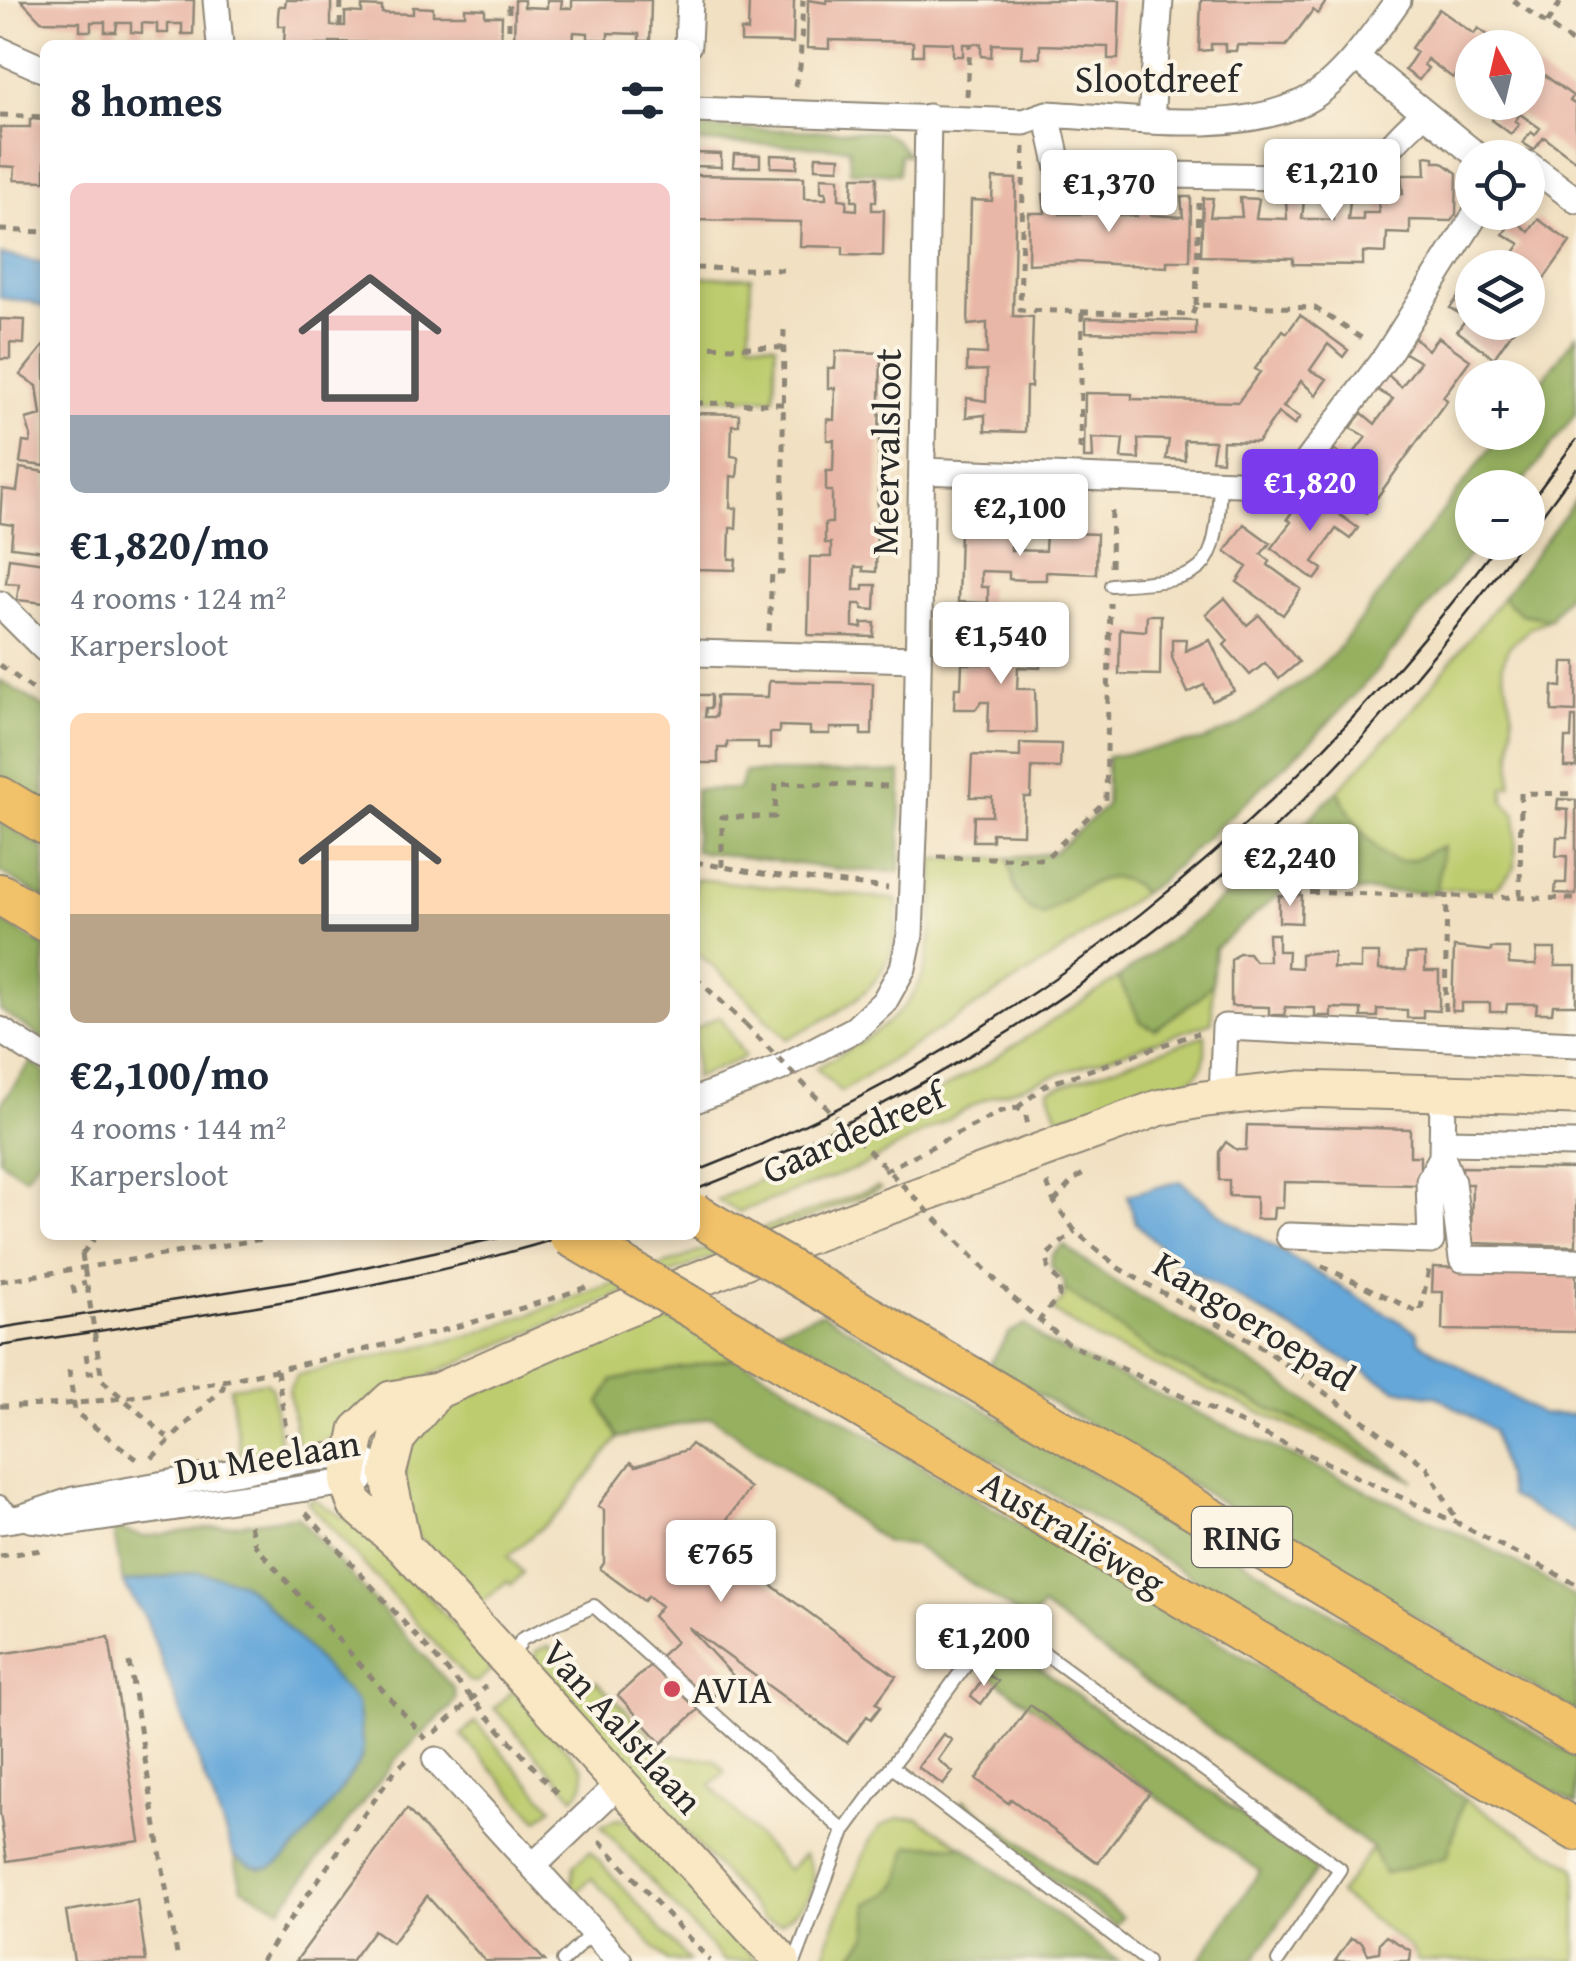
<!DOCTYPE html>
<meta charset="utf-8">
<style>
:root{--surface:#fff;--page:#f2f2f3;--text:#1f2937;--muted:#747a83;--accent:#7c3aed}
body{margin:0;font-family:"Gentium Book Plus",serif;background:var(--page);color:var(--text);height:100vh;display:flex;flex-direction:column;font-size:38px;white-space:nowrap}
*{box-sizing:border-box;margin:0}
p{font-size:32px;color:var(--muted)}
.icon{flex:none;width:55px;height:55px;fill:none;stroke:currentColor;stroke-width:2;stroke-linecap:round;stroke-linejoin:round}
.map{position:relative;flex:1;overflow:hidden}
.details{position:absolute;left:40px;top:40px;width:660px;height:1200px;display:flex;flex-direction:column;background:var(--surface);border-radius:15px;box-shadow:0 5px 15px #0003}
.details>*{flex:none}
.needle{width:65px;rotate:352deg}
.tools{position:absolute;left:1455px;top:30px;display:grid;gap:20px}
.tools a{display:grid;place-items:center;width:90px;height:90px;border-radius:50%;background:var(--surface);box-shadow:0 5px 15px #0003;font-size:50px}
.price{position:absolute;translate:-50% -85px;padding:0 22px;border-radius:10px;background:#fff;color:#222;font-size:32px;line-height:65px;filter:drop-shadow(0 2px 5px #0008)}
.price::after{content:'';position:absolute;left:50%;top:60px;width:30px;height:22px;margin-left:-15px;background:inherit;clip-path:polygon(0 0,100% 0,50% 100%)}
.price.selected{background:var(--accent);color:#fff}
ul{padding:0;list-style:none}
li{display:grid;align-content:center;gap:20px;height:530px;padding:0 30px}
li span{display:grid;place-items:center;height:310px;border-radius:15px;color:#555}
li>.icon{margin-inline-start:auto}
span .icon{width:180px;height:180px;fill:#fffc;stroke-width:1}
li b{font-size:42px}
h2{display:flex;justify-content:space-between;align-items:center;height:120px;padding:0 30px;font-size:42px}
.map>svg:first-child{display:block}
</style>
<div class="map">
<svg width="1576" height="1961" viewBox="0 0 1576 1961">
<rect width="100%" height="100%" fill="#fcf5e5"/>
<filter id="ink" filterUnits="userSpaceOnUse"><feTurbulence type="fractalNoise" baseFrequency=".01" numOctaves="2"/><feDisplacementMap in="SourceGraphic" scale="20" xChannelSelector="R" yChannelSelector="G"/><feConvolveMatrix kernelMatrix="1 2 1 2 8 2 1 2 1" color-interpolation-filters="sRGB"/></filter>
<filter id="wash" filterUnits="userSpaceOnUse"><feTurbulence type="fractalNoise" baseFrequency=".0048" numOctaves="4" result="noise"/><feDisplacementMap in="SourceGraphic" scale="40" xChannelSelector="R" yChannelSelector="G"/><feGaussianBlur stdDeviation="2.25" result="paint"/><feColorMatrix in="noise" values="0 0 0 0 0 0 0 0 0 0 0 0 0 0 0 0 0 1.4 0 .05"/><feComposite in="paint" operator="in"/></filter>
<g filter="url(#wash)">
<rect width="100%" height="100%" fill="#f1e0c1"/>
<!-- green -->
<path fill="#bdcc6e" stroke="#747c4c" stroke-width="2.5" d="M695,277H751L750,341L776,344L774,398H695Z
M1502,598L1521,614L1550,619L1532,627L1510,645L1502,665L1513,714L1511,786L1504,787V802L1516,815L1515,868L1495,889H1437L1442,847C1426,850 1417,863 1398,861C1375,859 1347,810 1338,790L1413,709Z
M1008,858L1016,894L1064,902C1089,883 1117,863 1142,893L1061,952L841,1092L816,1068C931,1004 932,988 934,859Z
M695,879L897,900C900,985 853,1005 787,1039L733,984L695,951Z
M1118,978L1141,1022L1155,1029L1200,997L1212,983V1022L985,1099L863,1166L739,1212L717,1200L905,1110L983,1066Z
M720,1016L745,1057L695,1078V1029Z
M1205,1035C1205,1048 1207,1063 1198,1073C1179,1094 1087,1107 1058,1118L1048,1090Z
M877,1187L881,1189C717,1254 554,1320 393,1391C351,1409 350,1441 298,1448L289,1389L297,1375L472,1335Z
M1065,1290L1162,1359L1335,1439L1414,1481L1097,1340L1053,1311L1064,1298Z
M659,1312L738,1357L684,1369L600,1403L618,1438L561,1511L508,1556L523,1573L511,1585L507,1581L480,1604L416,1534L402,1490L409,1448L445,1407Z
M266,1382L272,1388L281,1451L241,1458L230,1387Z
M313,1499L373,1536L493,1668L477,1682L469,1681L307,1501Z
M549,1646L588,1684L596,1681L671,1755L715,1760L725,1772L711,1786L788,1870L804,1854C825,1886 807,1904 780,1923L764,1919L534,1663L536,1651Z
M513,1690L583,1768C586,1781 584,1788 574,1797L494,1708Z
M475,1722L552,1808L538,1820L461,1735Z
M1464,1799L1576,1868V1961H1418L1412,1949L1339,1894L1372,1848L1447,1857Z
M898,1818H918L964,1847L908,1846C900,1879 904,1891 868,1903V1935L853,1954L859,1961H824L828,1940L870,1840L880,1827Z
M617,1819L627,1820L637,1828L757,1961H724L601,1826Z
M590,1851L689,1961H667L592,1878L574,1895L571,1892L574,1865Z"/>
<!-- forest -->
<path fill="#96b061" stroke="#606e46" stroke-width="2.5" d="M695,128L881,132L896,140L908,155L900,154L899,174L850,171L849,148L695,142Z
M1576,335V413L1520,487L1472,488V542L1479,543L1376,672L1307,745L1159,882L1142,893C1111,856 1074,896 1043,915C1016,909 1013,881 1008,858L1053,853L1106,806L1107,757L1205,740L1240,725L1306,679L1335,653L1502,433L1528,432V399Z
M1576,499V584L1550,619L1521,614L1502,598Z
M0,680L45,708V803L0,775Z
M744,772L901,773L900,872L845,870L695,851V790L739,789Z
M1338,790C1347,810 1375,859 1398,861C1417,863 1426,850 1443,847L1437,889L1430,893L1291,889L1280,893L1215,948L1212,983L1200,997L1155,1029L1141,1022L1118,978L1194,922L1268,860Z
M0,821L45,849V899L0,872Z
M0,920L45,947V1040L0,1010Z
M31,1062L45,1072V1150L25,1177L0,1160V1105Z
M1064,1245C1116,1289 1176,1314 1233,1351C1296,1391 1355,1436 1414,1481L1335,1439L1162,1359L1065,1290L1064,1281L1051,1266L1052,1255Z
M822,1313L1576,1757V1805L774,1329Z
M1025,1324L1045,1342L1454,1531L1512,1560L1576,1598V1712L989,1365L1009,1333Z
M738,1357L1357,1724L1464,1799L1447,1857L1384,1874L1372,1848L1042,1607L1030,1622L915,1546L886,1542L712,1417L618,1438L600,1403L613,1380Z
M297,1516L454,1689L456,1699L452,1706L397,1758L281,1908L242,1888L234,1856L260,1869L273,1866L296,1848L361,1759L198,1572L123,1583L113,1528L144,1537Z
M1008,1645L1317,1869L1253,1961H1199L1260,1871L987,1674Z
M964,1800L1123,1917L1116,1926L957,1810Z
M929,1845L964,1847L1119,1961H859L853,1954L868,1935V1903C904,1891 900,1879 908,1846Z"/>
<!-- water -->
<path fill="#65a7d9" stroke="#486982" stroke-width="2.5" d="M0,254L45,263V308L31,302L0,298Z
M1180,1181L1227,1219L1417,1332L1419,1342L1541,1414L1576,1415V1534L1510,1496L1493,1430L1438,1397L1396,1389L1177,1263L1136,1223L1127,1195Z
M198,1572L239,1581L262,1600L357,1703L363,1748L361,1759C346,1783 296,1859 271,1867C258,1871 245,1864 234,1856L146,1619L123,1583Z"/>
<g id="blocks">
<!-- building -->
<path fill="#e9b7a7" d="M21,0H194L193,34H182V24H168V33H157V24L142,23V33L131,32V23H117L116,32H105V22H91V31H80V22L41,21Z
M286,0H331V26H345V12L362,13V6L382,7V13L413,14V7L433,8V15H465V8L485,9V16H502L501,45L330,42L331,45H284L285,26H278V16L279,6H285Z
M515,0H524V7L547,8V0H562L561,8H572V0H651L650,41H639V34L608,33V40L588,39V33L574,32L573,45H514Z
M749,0H794L793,43L741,42V30L748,31Z
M808,0L827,3V0H1120L1118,59H1108V47L1040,45V58L1021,57L1022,45L992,44L991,57L981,56V44H963V56H953V43L923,42V55H913V42L829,40V49L807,48Z
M1201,0H1327L1318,14L1313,10L1286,46L1237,45L1236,51H1225V44H1211V50L1199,51Z
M1439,9L1474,34L1478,28L1505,48H1472V80L1459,70L1453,78L1427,59L1424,65L1428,68L1419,80L1405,70L1417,52L1411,48Z
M1528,63L1573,96L1570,101L1576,105V161L1544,137L1534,150L1523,143L1531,132L1535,135L1540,128L1520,114L1515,121L1519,124L1511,134L1492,120L1499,109L1503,112L1508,105L1504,102H1528Z
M30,119L45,120V181L14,180L15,167L0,166V127H30Z
M695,153L721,154V167L695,166Z
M734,154L760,155V167H733Z
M771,155L798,156L797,168L771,167Z
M816,156L840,157L839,169L815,168Z
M1425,156L1434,157V162H1442L1457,173L1456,214L1451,221L1410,220V234L1387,233L1386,253L1363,252V265L1293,264V258L1201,256L1203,198H1213L1210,217H1242L1240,198L1259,199L1256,218L1287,219L1286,199L1304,200L1302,219H1317L1333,220L1332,200L1350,201L1348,220H1363V213H1379L1378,194H1403L1401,175H1426Z
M695,175L804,177V199H826V192H821V177L839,178V199L847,200L846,209L857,210V201H852L853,177H877L876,202L872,201V210H884L883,256L843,255V247L800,246L801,222L695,220Z
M993,178L1016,179L1013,316L1033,317L1031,387H1026L1025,432L985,431V415L966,417L967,398L986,401L987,370L967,371V353L987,354V323L968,325L971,200L992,201Z
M1043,194H1062L1060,214H1091L1089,194L1108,195L1106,214L1137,216L1135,196H1154L1151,215L1183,217L1181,197H1191L1190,261H1167V267L1074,262L1028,264L1029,213H1045Z
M1514,219L1529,232L1538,219L1570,242L1528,301V268H1503L1520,244L1503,234Z
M1461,293L1472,302V322H1519L1494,358L1457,331L1467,318L1450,308Z
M1300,315L1348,350L1343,357L1328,344L1310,370L1327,379L1321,387L1316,395L1301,381L1283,407L1300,417L1294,425L1278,413L1258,442L1223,441L1222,461L1212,460L1215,441L1184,440L1185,460L1166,459L1169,440L1138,439L1139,459L1121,458L1123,439L1092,438L1093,458H1084L1085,393L1132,394V399L1238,402L1260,372L1255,369L1283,330L1287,333Z
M1086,318L1196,321V335L1086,332Z
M0,319L25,320L24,344L10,343V359H0Z
M1414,337L1428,350L1438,337L1470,360L1443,397L1447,400L1366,513L1330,487L1339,474L1324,465L1335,450L1348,461L1366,437L1351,428L1356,420L1362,413L1375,424L1393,399L1376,389L1387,374L1401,387L1420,362L1403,352Z
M45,344V466L20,463L23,442L30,443L31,437L26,419L41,415L37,386L20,375Z
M836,351L881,353L876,572L863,571V567H855L854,590H863V585H876L875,610L863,609L862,604H854L853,616V627L862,628V623H875L874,637L808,635L810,557H831V543H825V523H832V491H826V471H833L834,440H827V419L834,420L835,388H828V368H835Z
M695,413L739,414V425H732L731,456L738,457V467L737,477L731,476L730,508H737L736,528H730L729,559H736L735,570L695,569Z
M20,468L45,472V551L11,547L13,525L0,523L2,489L17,491Z
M1307,491L1358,528L1350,539L1336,529L1313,562L1323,569L1315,580L1271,548L1291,522L1287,519Z
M1244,524L1270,543L1261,554L1270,561L1268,565L1301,589L1283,615L1237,582L1247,567L1225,551Z
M960,530L1011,531V550L1045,551L1046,532L1097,534L1096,574L1046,572V580H1027L1009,579V572L981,571V587H988V603L958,602Z
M9,558L45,563V603L17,600L19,584L6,583Z
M1225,598L1247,625L1259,615L1299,662L1279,679L1265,663L1250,675L1224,645L1228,641L1206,614Z
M1147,615H1161L1160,675L1119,674L1120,629L1146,631Z
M1172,639H1186L1185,651L1210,640L1234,691L1212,701L1204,685L1188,693L1172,658Z
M984,642L1040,644V668L1018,667L1017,689H1035L1036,733L988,732L989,702H981L976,709H954L955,688H961L962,664H984Z
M1563,662H1576V712L1552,711L1553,686L1562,687Z
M769,681L873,683L872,735H861V728H830V734H810V727L779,726V733H770V749H758V742H727V748H718V763H695V695H711V708H706L705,717H716V696L768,697Z
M1572,717H1576V767H1564L1565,738H1571Z
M1020,743L1061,744L1060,768L1032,767L1031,797H1024L1023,834L992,833V841H973L974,816H992V797H970L972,755L1020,757Z
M1558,799L1576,800V894L1555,893L1556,883H1566L1567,856H1556L1557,837H1567L1568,824V810L1557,809Z
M1279,896H1302L1301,923L1279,922Z
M1268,934H1278V951H1288L1287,967L1301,968V954L1324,952L1334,953L1333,968L1361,969V953H1379V970H1406L1407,954H1425V971H1439V1011L1423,1010V1018H1407V1010L1377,1009V1017H1361V1009L1331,1008V1016H1315V1008L1285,1007V1015H1269V1007L1231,1006V960L1239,953H1249L1255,961H1269Z
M1454,947L1491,951V948H1509V964L1523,965H1536L1537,949H1555V966H1576V1005H1553L1552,1013H1536L1537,1004H1507L1506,1012H1490V1003H1461V1011H1452Z
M1247,1125L1410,1129V1156H1420V1185L1284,1182L1283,1208H1274L1273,1219H1256V1197L1229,1196V1180H1219V1152L1226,1142L1237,1150H1246Z
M1462,1167L1576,1169V1246L1471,1243L1472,1184H1462Z
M1433,1267L1576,1271V1332L1442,1330L1443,1292H1432Z
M691,1444L750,1488L711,1541L896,1676L876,1703L881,1706L871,1719L867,1716L847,1743L688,1627L734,1677L662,1743L618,1695L676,1642L653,1616L661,1606L648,1596L644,1601L600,1569L604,1563V1510L598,1506L631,1462L636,1466L686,1450Z
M109,1637L140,1841L7,1861L0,1813V1654Z
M987,1674L998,1681L981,1704L971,1696Z
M1030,1705L1150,1792L1098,1863L1011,1799L1008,1803L976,1779Z
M943,1734L952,1740L938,1760L953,1772L943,1785L918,1767Z
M407,1809L531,1946L545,1961H485L427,1896L392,1943L374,1930L351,1961H296Z
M137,1900L146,1961H74L66,1911Z
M1386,1936L1411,1951L1410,1961H1335L1351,1938L1362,1942L1368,1954L1379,1952L1380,1942Z"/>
</g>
</g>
<g filter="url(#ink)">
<use href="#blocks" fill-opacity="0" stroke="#8e8676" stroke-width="2.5"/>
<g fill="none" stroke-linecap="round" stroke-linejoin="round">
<defs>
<path id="lane" d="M1333,178L1340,159L1349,150L1364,148L1386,154
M1111,585C1204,579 1216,581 1220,482
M0,1502L18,1517
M512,1658L522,1639L594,1606L844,1831
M892,1767L1147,1961
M563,1961L593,1932
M795,1961L844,1831L999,1620L1340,1869L1278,1961"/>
<path id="street" d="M216,0L220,45
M688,45L690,0
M0,50L45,70
M1356,57L1480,158
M695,110L1024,122L1047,114C1124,118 1236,136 1305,101C1340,84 1376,31 1398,0
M1047,114L1060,173L1333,178C1375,177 1369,171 1394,143C1403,132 1414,123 1424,113
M1151,119L1160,0
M1528,164L1576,200
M922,471L1290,485L1387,355L1477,212
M0,604L45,649
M695,653L917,659
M0,1030L45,1059
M1443,1092L1442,1157L1452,1182L1462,1259L1576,1261
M1222,1096L1225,1027L1576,1044
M695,1100L780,1068L855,1029L884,1002L903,968L910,935L916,786L928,117
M1443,1142L1576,1144
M1289,1236L1431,1241L1429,1181L1442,1157
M30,1519L68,1523L361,1480
M0,1521L20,1518L73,1500L314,1458L352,1455L388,1474
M436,1760L619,1961
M533,1866L619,1784"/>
<path id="secondary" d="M403,1546L388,1474L397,1439L437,1391
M782,1961L403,1546L355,1504L348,1483L358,1430L391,1399L437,1391L622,1310L802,1238L1158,1108L1205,1099L1301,1089L1576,1097"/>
<path id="primary" d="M0,797L45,824
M0,894L45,921
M908,1340L1576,1734
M810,1377L1576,1830"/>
</defs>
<!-- lane casing -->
<use href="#lane" stroke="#8e8676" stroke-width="16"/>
<!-- street casing -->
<use href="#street" stroke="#8e8676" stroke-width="29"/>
<!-- secondary casing -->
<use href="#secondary" stroke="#8e8676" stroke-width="39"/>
<!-- primary casing -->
<use href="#primary" stroke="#8e8676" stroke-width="44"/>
<!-- path -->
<path stroke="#8e8676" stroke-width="5" stroke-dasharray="8 8" stroke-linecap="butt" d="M1513,0L1576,45
M1547,23L1562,0
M340,26L341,0
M340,43V45
M509,45V0
M795,86L800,67L803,0
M967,96L970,44
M0,115L45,117
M1024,147L1020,310L1192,315L1196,305L1315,308L1363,339
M0,230L45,232
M695,268L783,270
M1196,305L1199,203
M695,346L784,348
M695,403L784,404
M1080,449L1082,312
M1111,567L1112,503
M769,631L772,572L782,573L784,326
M0,665L45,698
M938,857L1045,859L1106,800L1110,603
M695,862L763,874L888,888
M722,867V817H775L776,783L891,786
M1294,892L1576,899
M1520,897L1521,793L1576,794
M695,977L745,1024
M1445,1011L1447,894
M1017,1108L1046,1085L1198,1033
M884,1171L1002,1111L1017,1108L1025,1112L1028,1125
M1047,1183L1054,1202L1075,1231L1120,1269L1266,1350L1427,1467L1459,1524
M1054,1202L1072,1181L1088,1171
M82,1254L97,1235
M1322,1266L1420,1313L1429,1269
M0,1281L288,1235
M75,1294L73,1287L86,1283
M1013,1298L1069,1344L1459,1524L1576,1584
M1038,1322L1059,1296L1060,1284L1048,1268V1254L1075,1231
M86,1354L89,1373L99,1371
M69,1370L75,1412L138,1460
M277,1370L287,1436
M0,1406C102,1407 203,1386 302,1364C400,1342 495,1319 590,1286
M152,1458L223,1388L224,1381
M306,1513L562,1799
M250,1525L255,1545L426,1739
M0,1556L42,1550
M129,1662L178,1961
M435,1733L486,1686
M600,1841L710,1961
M261,1961L394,1772L409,1758"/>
<!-- lane -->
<use href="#lane" stroke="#fff" stroke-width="12"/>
<!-- street -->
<use href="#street" stroke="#fff" stroke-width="25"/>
<!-- secondary -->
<use href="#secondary" stroke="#fae7c3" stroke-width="35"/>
<!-- primary -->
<use href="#primary" stroke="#f2c26a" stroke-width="40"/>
<!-- tram -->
<path stroke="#2b2b2b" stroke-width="2.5" d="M1528,505L1576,440
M1528,534L1576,469
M695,1172C1018,1046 1293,819 1499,542
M695,1190C897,1111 1095,991 1256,845C1355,755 1441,650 1521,542
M0,1328L314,1278L512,1235
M0,1346C190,1316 384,1293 568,1235"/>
<defs>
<path id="primary-bridge" d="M695,1214L908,1340
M569,1235L810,1377"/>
</defs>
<!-- primary-bridge casing -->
<use href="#primary-bridge" stroke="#8e8676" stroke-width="44" stroke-linecap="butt"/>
<!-- path-bridge -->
<path stroke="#8e8676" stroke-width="5" stroke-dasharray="8 8" stroke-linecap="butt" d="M745,1024L1013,1298
M82,1254L102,1380L167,1437"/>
<!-- primary-bridge -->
<use href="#primary-bridge" stroke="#f2c26a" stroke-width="40"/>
</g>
</g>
<!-- markers -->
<circle fill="#d1495b" stroke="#fcf5e5" stroke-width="4" cx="672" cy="1689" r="10"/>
<g text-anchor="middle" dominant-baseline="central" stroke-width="8" stroke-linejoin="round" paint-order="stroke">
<!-- shield labels -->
<rect fill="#fcf5e5" stroke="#6a6863" stroke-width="2.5" x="1192" y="1507" width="100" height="60" rx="8"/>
<g font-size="35" font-weight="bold" fill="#2b2b2b">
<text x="1242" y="1537">RING</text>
</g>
<!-- street labels -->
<g font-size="38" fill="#2b2b2b" stroke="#fcf5e5">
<text x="1157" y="78">Slootdreef</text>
<text transform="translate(885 452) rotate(-89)">Meervalsloot</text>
<text transform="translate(853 1132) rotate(-24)">Gaardedreef</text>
<text transform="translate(1255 1320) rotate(32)">Kangoeroepad</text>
<text transform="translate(267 1456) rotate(-9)">Du Meelaan</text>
<text transform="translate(1073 1532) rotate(31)">Australiëweg</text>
<text transform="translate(623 1726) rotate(48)">Van Aalstlaan</text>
</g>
<!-- poi labels -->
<g font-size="38" fill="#2b2b2b" stroke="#fcf5e5" text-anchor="start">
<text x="692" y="1689">AVIA</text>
</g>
</g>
</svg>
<div class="tools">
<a><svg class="needle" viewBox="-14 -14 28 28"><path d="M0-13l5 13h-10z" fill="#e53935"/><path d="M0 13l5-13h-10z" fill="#747a83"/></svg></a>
<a><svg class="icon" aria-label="locate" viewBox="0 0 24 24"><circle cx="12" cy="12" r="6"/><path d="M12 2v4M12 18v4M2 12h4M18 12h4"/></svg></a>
<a><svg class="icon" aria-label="layers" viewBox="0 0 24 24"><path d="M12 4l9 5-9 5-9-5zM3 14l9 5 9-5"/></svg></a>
<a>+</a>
<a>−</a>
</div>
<b class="price" style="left:1332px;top:224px">€1,210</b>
<b class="price" style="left:1109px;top:235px">€1,370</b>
<b class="price selected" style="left:1310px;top:534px">€1,820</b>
<b class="price" style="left:1020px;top:559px">€2,100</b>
<b class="price" style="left:1001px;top:687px">€1,540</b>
<b class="price" style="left:1290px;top:909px">€2,240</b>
<b class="price" style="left:721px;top:1605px">€765</b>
<b class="price" style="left:984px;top:1689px">€1,200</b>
<section class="details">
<h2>8 homes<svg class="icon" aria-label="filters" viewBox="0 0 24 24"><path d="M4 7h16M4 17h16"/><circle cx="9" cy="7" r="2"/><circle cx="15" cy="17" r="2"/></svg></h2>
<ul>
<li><span style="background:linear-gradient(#f6c9c9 75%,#9aa5b1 0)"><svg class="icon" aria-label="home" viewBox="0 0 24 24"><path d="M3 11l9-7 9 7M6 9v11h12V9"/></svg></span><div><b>€1,820/mo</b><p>4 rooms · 124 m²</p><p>Karpersloot</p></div></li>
<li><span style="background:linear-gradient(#ffd9b3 65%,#b9a48a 0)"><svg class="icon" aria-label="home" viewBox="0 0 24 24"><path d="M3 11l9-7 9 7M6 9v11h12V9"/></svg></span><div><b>€2,100/mo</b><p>4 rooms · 144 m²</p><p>Karpersloot</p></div></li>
</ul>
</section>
</div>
